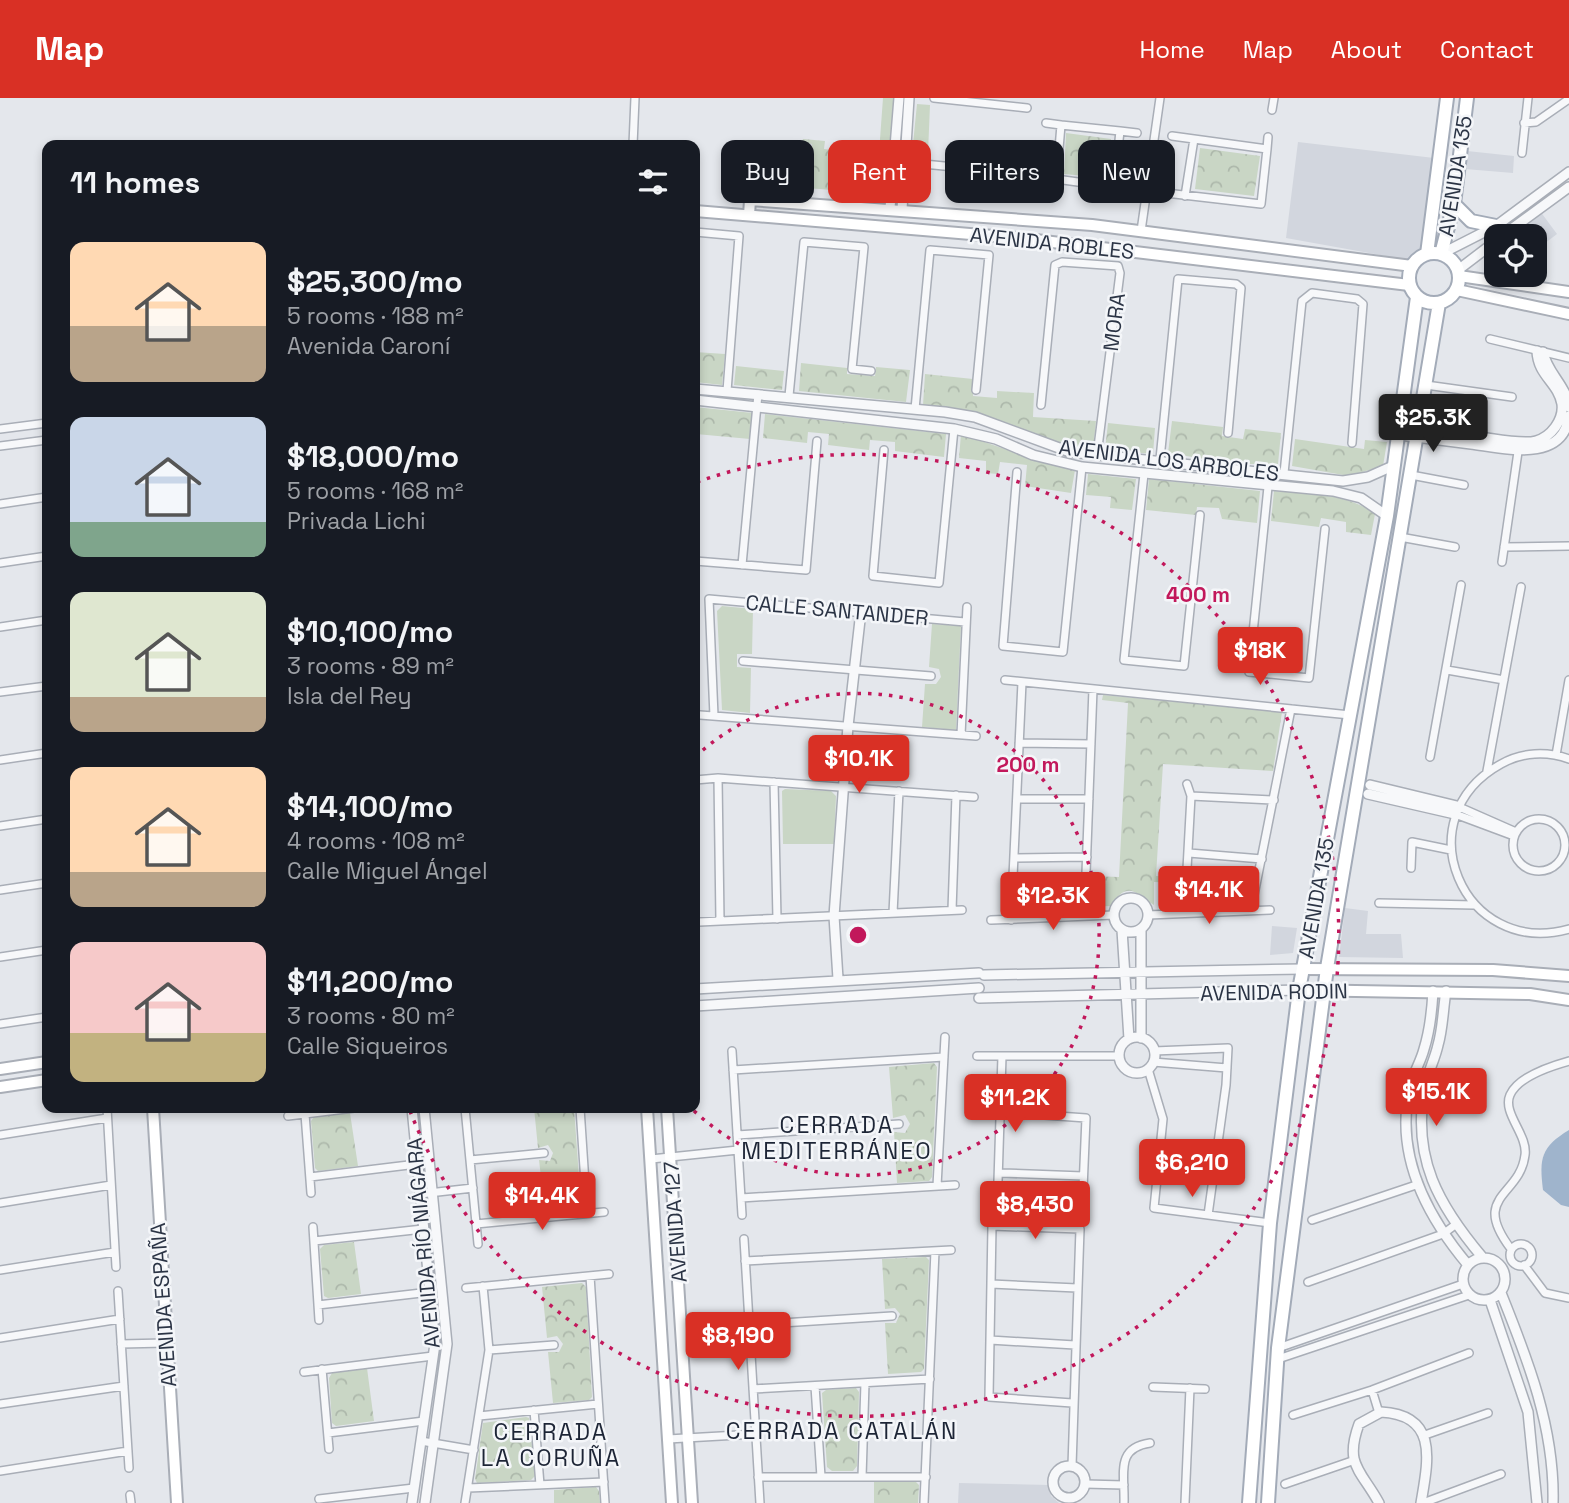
<!DOCTYPE html>
<meta charset="utf-8">
<style>
:root{--surface:#171b24;--page:#242831;--text:#f1f3f6;--muted:#9ea1a6;--accent:#d93025}
body{margin:0;font-family:"Space Grotesk",sans-serif;background:var(--page);color:var(--text);height:100vh;display:flex;flex-direction:column;font-size:26px;white-space:nowrap}
*{box-sizing:border-box;margin:0}
p{font-size:23px;color:var(--muted)}
.icon{flex:none;width:38px;height:38px;fill:none;stroke:currentColor;stroke-width:2;stroke-linecap:round;stroke-linejoin:round}
.map{position:relative;flex:1;overflow:hidden}
.sheet{position:absolute;left:42px;top:42px;width:658px;height:973px;display:flex;flex-direction:column;background:var(--surface);border-radius:14px;box-shadow:0 4px 10px #0003}
.sheet>*{flex:none}
.guide{position:absolute;left:721px;top:42px;width:665px;height:63px;display:flex;gap:14px}
.tools{position:absolute;left:1484px;top:126px;display:grid;gap:14px}
.tools a{display:grid;place-items:center;width:63px;height:63px;border-radius:14px;background:var(--surface);box-shadow:0 4px 10px #0003;font-size:35px}
.price{position:absolute;translate:-50% -60px;padding:0 16px;border-radius:7px;background:var(--accent);color:#fff;font-size:23px;line-height:46px;filter:drop-shadow(0 2px 4px #0008)}
.price::after{content:'';position:absolute;left:50%;top:42px;width:21px;height:16px;margin-left:-10px;background:inherit;clip-path:polygon(0 0,100% 0,50% 100%)}
.price.on{background:#222;color:#fff}
ul{padding:0;list-style:none}
li{display:flex;align-items:center;gap:21px;height:175px;padding:0 28px}
li span{display:grid;place-items:center;flex:none;width:196px;height:140px;border-radius:14px;color:#555}
li>.icon{margin-inline-start:auto}
span .icon{width:84px;height:84px;fill:#fffc;stroke-width:1}
li b{font-size:30px}
h2{display:flex;justify-content:space-between;align-items:center;height:84px;padding:0 28px;font-size:30px}
.pill{padding:0 24px;border-radius:14px;background:var(--surface);box-shadow:0 4px 10px #0003;font-size:24px;line-height:63px}
.pill.on{background:var(--accent);color:#fff}
header{display:flex;align-items:center;gap:42px;box-sizing:border-box;height:98px;padding:0 35px;background:var(--accent);color:#fff}
header strong{font-size:33px}
nav{display:flex;gap:38px;margin-inline-start:auto;font-size:24px}
.map>svg:first-child{display:block}
</style>
<header>
<strong>Map</strong>
<nav><a>Home</a><a>Map</a><a>About</a><a>Contact</a></nav>
</header>
<div class="map">
<svg width="1569" height="1405" viewBox="0 0 1569 1405">
<defs>
<pattern id="forest-crowns" width="20" height="18" patternUnits="userSpaceOnUse" patternTransform="scale(1.75)"><rect width="20" height="18" fill="#c9d6c5"/><path d="M2 6a3 3 0 1 1 6 0M12 15a3 3 0 1 1 6 0" fill="none" stroke="#adb8ab"/></pattern>
</defs>
<rect width="100%" height="100%" fill="#e4e7ec"/>
<!-- built -->
<path fill="#d2d6de" d="M764,42L812,45L807,90L762,87Z
M1298,44L1434,60L1425,152L1408,162L1286,140Z
M1467,53L1514,58L1513,75L1465,71Z
M1540,113L1557,136L1540,149L1523,126Z
M1345,810L1368,813L1366,836H1401L1403,860L1339,859Z
M1272,828L1297,830L1293,855L1270,857Z
M959,1385L1049,1387L1051,1398L1059,1405H958Z"/>
<!-- green -->
<path fill="#c9d6c5" d="M883,0H894L889,97L876,96Z
M917,6L930,7L928,55L912,56Z
M722,508L753,511L752,556H737V569L751,570L750,615L722,612L717,513Z
M932,526L961,528L956,632L922,629L925,586H936L941,579L939,571L929,569Z
M785,691L831,693L836,698L834,746H783L782,693Z"/>
<!-- forest -->
<path fill="url(#forest-crowns)" d="M1066,35L1111,41L1107,80L1064,76Z
M803,41L825,43L824,51L847,54L848,45L856,46L854,63L843,62L841,75L858,77L856,94L807,90L812,46L802,44Z
M1200,50L1260,58L1254,98L1195,91Z
M695,254L725,256L722,287L695,284Z
M801,265L847,270V276L875,278L876,269L910,272L906,304L799,293Z
M736,268L784,273L782,292L734,287Z
M925,276L973,281V298L997,300V293L1034,295L1033,319L1096,323L1093,353L1048,343L974,314L923,307Z
M695,309L753,315L750,341L696,336Z
M765,316L946,336L944,359L895,353V344L870,342L869,352L828,347L829,336L808,334L807,345L763,340Z
M1172,323L1223,329L1222,338L1243,341L1245,331L1281,335L1278,366H1236L1168,355Z
M1108,325L1155,330L1153,356L1105,352Z
M961,336L1034,361L1075,372L1071,395L1025,388L1027,367L1000,364L998,376L986,375V363L959,360Z
M1295,341L1364,351L1365,342L1387,344L1383,368L1349,378L1292,368Z
M1088,376L1136,381L1132,412L1110,410L1111,399L1086,397Z
M1149,381L1260,393L1257,425L1222,421L1219,410L1197,409L1196,417L1146,412Z
M1274,393C1307,396 1348,395 1375,416L1371,437L1346,434V424L1321,420L1319,429L1271,423Z
M1103,597L1282,614L1273,673L1163,666L1156,778L1191,780L1190,785L1154,784V807C1137,797 1129,780 1110,808L1074,809V789H1085V778L1119,779L1128,605L1102,602Z
M934,965L937,969L932,1079L929,1083L897,1085L894,1034L905,1035L910,1026L905,1017L893,1020L889,969Z
M534,1010H574L581,1107L577,1111L545,1114L539,1062L550,1063L553,1055L548,1047L538,1050Z
M350,1015L358,1068L318,1073L315,1070L311,1023L314,1019Z
M354,1144L361,1196L328,1200L324,1198L320,1151L324,1147Z
M926,1159L929,1162L924,1271L921,1274L888,1276L885,1225H896L900,1216L895,1210L885,1211L882,1161Z
M582,1185L586,1189L592,1299L589,1302L553,1305L548,1254H559L563,1246L557,1238L547,1240L542,1189Z
M367,1270L374,1323L336,1328L332,1325L329,1280L332,1275Z
M856,1290L859,1294L857,1368L853,1373H832L827,1369L822,1295L826,1292Z
M526,1319L529,1320L535,1378L531,1382L477,1385L475,1381L483,1325Z
M874,1384H916L919,1387L918,1405H874Z
M596,1389L599,1393L600,1405H554V1392Z"/>
<!-- water -->
<path fill="#9fb4cc" d="M1569,1032V1109L1561,1107L1543,1092C1539,1060 1541,1049 1569,1032Z"/>
<g fill="none" stroke-linecap="round" stroke-linejoin="round">
<defs>
<path id="minor" d="M934,0L1027,10
M1272,12L1274,0
M1046,25L1061,27
M1524,25L1536,24L1569,1
M1120,33L1137,35
M1172,38L1194,41
M633,47L635,0
M1267,51L1268,39
M1522,55L1528,0
M893,63L1015,75
M1114,89L1261,106L1267,51L1194,41L1185,98
M1055,98L1061,27L1120,33L1114,89L1056,81
M1141,133L1160,0
M695,134L739,138L727,293
M1490,241L1569,260
M1426,287L1512,299
M789,298L804,144L864,149L852,271L871,273
M1041,307L1055,167L1062,164L1118,168L1120,175L1097,357
M915,311L930,152L989,157L976,292
M0,331L47,325
M0,348L47,342
M884,352L873,478L939,485L954,331
M1160,361L1178,181L1236,186L1241,190L1228,335
M1017,374L1003,548L1063,554L1082,369
M1284,375L1302,203L1312,195L1357,201L1363,206L1352,345
M1144,376L1124,562L1184,568L1200,417
M1411,377L1464,387
M1268,389L1249,574L1309,580L1325,431
M0,406L47,399
M1400,439L1455,449
M1504,449L1569,448
M695,463L806,472L817,343
M1502,464L1519,347
M0,465L47,458
M742,467L758,296
M0,529L47,522
M743,563L931,578
M1447,572L1504,582
M1005,582L1350,617
M0,594L47,588
M700,617L976,638
M714,618L709,501L965,524
M961,637L967,509
M1019,645L1091,646
M1556,657L1569,582
M1430,659L1461,487
M1569,661C1547,653 1522,654 1501,666C1403,720 1463,861 1569,831
M0,662L47,655
M1487,673L1521,489
M718,680L720,823
M695,682L718,680L974,699
M774,684L777,821
M1191,698L1274,702
M1017,701H1089
M1457,708L1516,734
M1455,716L1514,738
M1513 747a26 26 0 1 1 52 0a26 26 0 1 1-52 0Z
M0,728L47,721
M1189,755L1262,761
M1014,760L1087,759
M1411,770L1412,744L1451,752
M1187,771L1191,698L1187,686
M1086,775L1093,591
M0,792L47,785
M1379,805L1474,807
M952,812L956,697
M1251,812L1291,611
M893,815L899,693
M1148,817L1270,812
M991,822L1114,817
M1011,822L1022,584
M699,824L962,812
M0,859L47,852
M0,926L47,919
M732,953L742,1117
M1154,953L1228,950L1226,987L1208,1117
M977,958H1119
M1153,964L1227,970
M1148,971L1163,1021L1154,1110L1270,1125
M733,972L944,959
M107,1010L116,1169
M465,1010L478,1146
M580,1010L587,1115
M1002,1014L1086,1020L1082,1114
M305,1016L311,1095
M288,1018L354,1010
M0,1037L107,1020
M737,1037L899,1026
M651,1061L738,1052
M470,1062L544,1055
M1001,1075L1083,1078
M310,1079L417,1066
M937,1088L945,939
M420,1096L473,1090
M741,1100L955,1087
M0,1105L111,1087
M997,1114L1002,958
M1312,1122L1416,1087
M476,1126L604,1114
M313,1129L319,1222
M744,1141L760,1405
M314,1143L423,1131
M1510 1157a11 11 0 1 1 22 0a11 11 0 1 1-22 0Z
M1511,1151C1470,1097 1520,1099 1525,1057C1528,1037 1502,1015 1510,997C1518,979 1551,968 1569,963
M745,1163L951,1152
M1524,1167L1545,1195L1569,1200
M0,1172L115,1154
M590,1178L605,1405
M1308,1184L1443,1136L1455,1127
M991,1186L1077,1190
M466,1190L609,1176
M118,1193L129,1370
M318,1207L430,1194
M749,1227L892,1218
M0,1240L120,1221
M990,1242L1075,1247
M121,1246L165,1245
M1278,1250L1463,1186
M489,1252L554,1247
M1278,1261L1469,1197
M322,1271L329,1351
M304,1274L433,1258
M815,1288L821,1379
M1153,1289L1205,1291
M753,1291L930,1281
M1372,1292L1379,1315
M1072,1305L989,1299L992,1128L1080,1131L1072,1368
M0,1306L124,1288
M534,1312L540,1387
M1293,1317L1372,1292L1469,1255
M479,1318L598,1306
M328,1335L424,1323
M1425,1337L1488,1315
M668,1341L756,1336
M421,1343L474,1352
M0,1373L128,1353
M758,1379H926
M862,1379L865,1285
M1085,1386L1124,1387
M1285,1386L1352,1363
M468,1390L604,1384
M130,1397L131,1405
M319,1401L414,1390
M465,1405L489,1252L483,1188
M924,1405L935,1153
M1124,1405C1125,1376 1115,1350 1150,1345
M1185,1405L1190,1290
M1423,1405L1501,1376"/>
<path id="tertiary" d="M890,110L899,0
M902,111L909,0
M1502,138L1569,89
M1441,156L1496,128L1569,74
M1458,172L1496,143
M1543,254C1547,275 1566,287 1569,309
M695,291L945,314L975,319L1070,354L1343,383L1368,379L1395,367
M695,302L954,331L996,341L1033,357L1082,369L1333,393L1361,400L1387,418
M1402,324C1428,328 1515,349 1536,343C1551,339 1564,322 1562,306C1558,284 1538,278 1537,253
M1400,337C1424,340 1447,343 1471,346C1503,350 1563,366 1569,318
M1370,687L1457,708
M1368,696L1455,716
M1114 817a17 17 0 1 1 34 0a17 17 0 1 1-34 0Z
M1141,831V940
M1122,832L1129,941
M984,877L1303,871
M838,881L834,818L848,628L861,513
M695,891L979,875
M1433,893C1432,912 1430,932 1424,951C1421,963 1414,974 1411,986C1393,1054 1426,1117 1468,1167
M1446,893C1443,911 1443,930 1438,947C1435,961 1428,974 1425,988C1411,1060 1439,1108 1483,1160
M979,900L1299,892
M695,908L979,890
M1119 957a18 18 0 1 1 36 0a18 18 0 1 1-36 0Z
M412,1010L435,1246L412,1405
M424,1010L447,1246L425,1405
M1463 1181a21 21 0 1 1 42 0a21 21 0 1 1-42 0Z
M1501,1195C1528,1262 1555,1331 1553,1405
M1490,1202L1528,1314L1537,1405
M1053 1384a16 16 0 1 1 32 0a16 16 0 1 1-32 0Z
M1379,1405C1361,1372 1344,1367 1359,1326L1381,1314C1439,1317 1428,1363 1421,1405"/>
<path id="secondary" d="M695,113L1019,140L1409,187
M749,117L750,102L1092,127L1412,168
M1496,143V149
M1459,178L1569,194
M1457,192L1569,216
M1303,871L1493,872L1569,878
M1299,892L1530,896L1569,902
M0,971L47,964
M0,989L47,982
M153,1010L177,1405
M647,1010L672,1405
M667,1010L692,1405"/>
<path id="primary" d="M1454,106L1471,123L1496,128
M1409 180a25 25 0 1 1 50 0a25 25 0 1 1-50 0Z
M1427,156L1447,0
M1441,156L1454,106L1467,0
M1249,1405L1270,1125L1299,892L1387,418L1417,199
M1268,1405L1278,1250L1327,870L1439,205"/>
</defs>
<!-- minor casing -->
<use href="#minor" stroke="#a9aeb7" stroke-width="10"/>
<!-- tertiary casing -->
<use href="#tertiary" stroke="#a9aeb7" stroke-width="12"/>
<!-- secondary casing -->
<use href="#secondary" stroke="#a9aeb7" stroke-width="14"/>
<!-- primary casing -->
<use href="#primary" stroke="#a3abb8" stroke-width="16"/>
<!-- minor -->
<use href="#minor" stroke="#f7f8fa" stroke-width="7"/>
<!-- tertiary -->
<use href="#tertiary" stroke="#f7f8fa" stroke-width="9"/>
<!-- secondary -->
<use href="#secondary" stroke="#fff" stroke-width="10"/>
<!-- primary -->
<use href="#primary" stroke="#fff" stroke-width="12"/>
</g>
<!-- distance rings -->
<g fill="none" stroke="#c2185b" stroke-width="3.5" stroke-dasharray="3.5 7">
<path d="M695 659A241 241 0 1 1 691 1010"/>
<path d="M697 384A481 481 0 1 1 410 1013"/>
</g>
<g text-anchor="middle" dominant-baseline="central" stroke-width="5" stroke-linejoin="round" paint-order="stroke">
<!-- street labels -->
<g font-size="21" fill="#2b3445" stroke="#f4f6f9">
<text transform="translate(1455 78) rotate(-81)">AVENIDA 135</text>
<text transform="translate(1052 145) rotate(6)">AVENIDA ROBLES</text>
<text transform="translate(1114 224) rotate(-83)">MORA</text>
<text transform="translate(1169 362) rotate(7)">AVENIDA LOS ARBOLES</text>
<text transform="translate(837 512) rotate(5)">CALLE SANTANDER</text>
<text transform="translate(1316 800) rotate(-80)">AVENIDA 135</text>
<text transform="translate(1274 894) rotate(-1)">AVENIDA RODIN</text>
<text transform="translate(675 1124) rotate(-94)">AVENIDA 127</text>
<text transform="translate(423 1145) rotate(-95)">AVENIDA RÍO NIÁGARA</text>
<text transform="translate(163 1207) rotate(-94)">AVENIDA ESPAÑA</text>
</g>
<!-- neighbourhood labels -->
<g font-size="23" letter-spacing="2" fill="#1d2536" stroke="#f4f6f9">
<text x="837" y="1027">CERRADA<tspan x="837" dy="26">MEDITERRÁNEO</tspan></text>
<text x="842" y="1333">CERRADA CATALÁN</text>
<text x="551" y="1334">CERRADA<tspan x="551" dy="26">LA CORUÑA</tspan></text>
</g>
</g>
<circle cx="858" cy="837" r="10" fill="#c2185b" stroke="#f4f6f9" stroke-width="3.5"/>
<g font-size="21" text-anchor="middle" font-weight="bold" fill="#c2185b" stroke="#f4f6f9" stroke-width="5" stroke-linejoin="round" paint-order="stroke">
<text x="1198" y="504">400 m</text>
<text x="1028" y="674">200 m</text>
</g>
</svg>
<div class="tools">
<a><svg class="icon" aria-label="locate" viewBox="0 0 24 24"><circle cx="12" cy="12" r="6"/><path d="M12 2v4M12 18v4M2 12h4M18 12h4"/></svg></a>
</div>
<b class="price on" style="left:1433px;top:356px">$25.3K</b>
<b class="price" style="left:1260px;top:589px">$18K</b>
<b class="price" style="left:859px;top:697px">$10.1K</b>
<b class="price" style="left:1209px;top:828px">$14.1K</b>
<b class="price" style="left:1053px;top:834px">$12.3K</b>
<b class="price" style="left:1436px;top:1030px">$15.1K</b>
<b class="price" style="left:1015px;top:1036px">$11.2K</b>
<b class="price" style="left:1192px;top:1101px">$6,210</b>
<b class="price" style="left:542px;top:1134px">$14.4K</b>
<b class="price" style="left:1035px;top:1143px">$8,430</b>
<b class="price" style="left:738px;top:1274px">$8,190</b>
<div class="guide">
<a class="pill">Buy</a>
<a class="pill on">Rent</a>
<a class="pill">Filters</a>
<a class="pill">New</a>
</div>
<section class="sheet">
<h2>11 homes<svg class="icon" aria-label="filters" viewBox="0 0 24 24"><path d="M4 7h16M4 17h16"/><circle cx="9" cy="7" r="2"/><circle cx="15" cy="17" r="2"/></svg></h2>
<ul>
<li><span style="background:linear-gradient(#ffd9b3 60%,#b9a48a 0)"><svg class="icon" aria-label="home" viewBox="0 0 24 24"><path d="M3 11l9-7 9 7M6 9v11h12V9"/></svg></span><div><b>$25,300/mo</b><p>5 rooms · 188 m²</p><p>Avenida Caroní</p></div></li>
<li><span style="background:linear-gradient(#c9d6e8 75%,#7fa58c 0)"><svg class="icon" aria-label="home" viewBox="0 0 24 24"><path d="M3 11l9-7 9 7M6 9v11h12V9"/></svg></span><div><b>$18,000/mo</b><p>5 rooms · 168 m²</p><p>Privada Lichi</p></div></li>
<li><span style="background:linear-gradient(#dfe7d0 75%,#b9a48a 0)"><svg class="icon" aria-label="home" viewBox="0 0 24 24"><path d="M3 11l9-7 9 7M6 9v11h12V9"/></svg></span><div><b>$10,100/mo</b><p>3 rooms · 89 m²</p><p>Isla del Rey</p></div></li>
<li><span style="background:linear-gradient(#ffd9b3 75%,#b9a48a 0)"><svg class="icon" aria-label="home" viewBox="0 0 24 24"><path d="M3 11l9-7 9 7M6 9v11h12V9"/></svg></span><div><b>$14,100/mo</b><p>4 rooms · 108 m²</p><p>Calle Miguel Ángel</p></div></li>
<li><span style="background:linear-gradient(#f6c9c9 65%,#c2b280 0)"><svg class="icon" aria-label="home" viewBox="0 0 24 24"><path d="M3 11l9-7 9 7M6 9v11h12V9"/></svg></span><div><b>$11,200/mo</b><p>3 rooms · 80 m²</p><p>Calle Siqueiros</p></div></li>
</ul>
</section>
</div>
